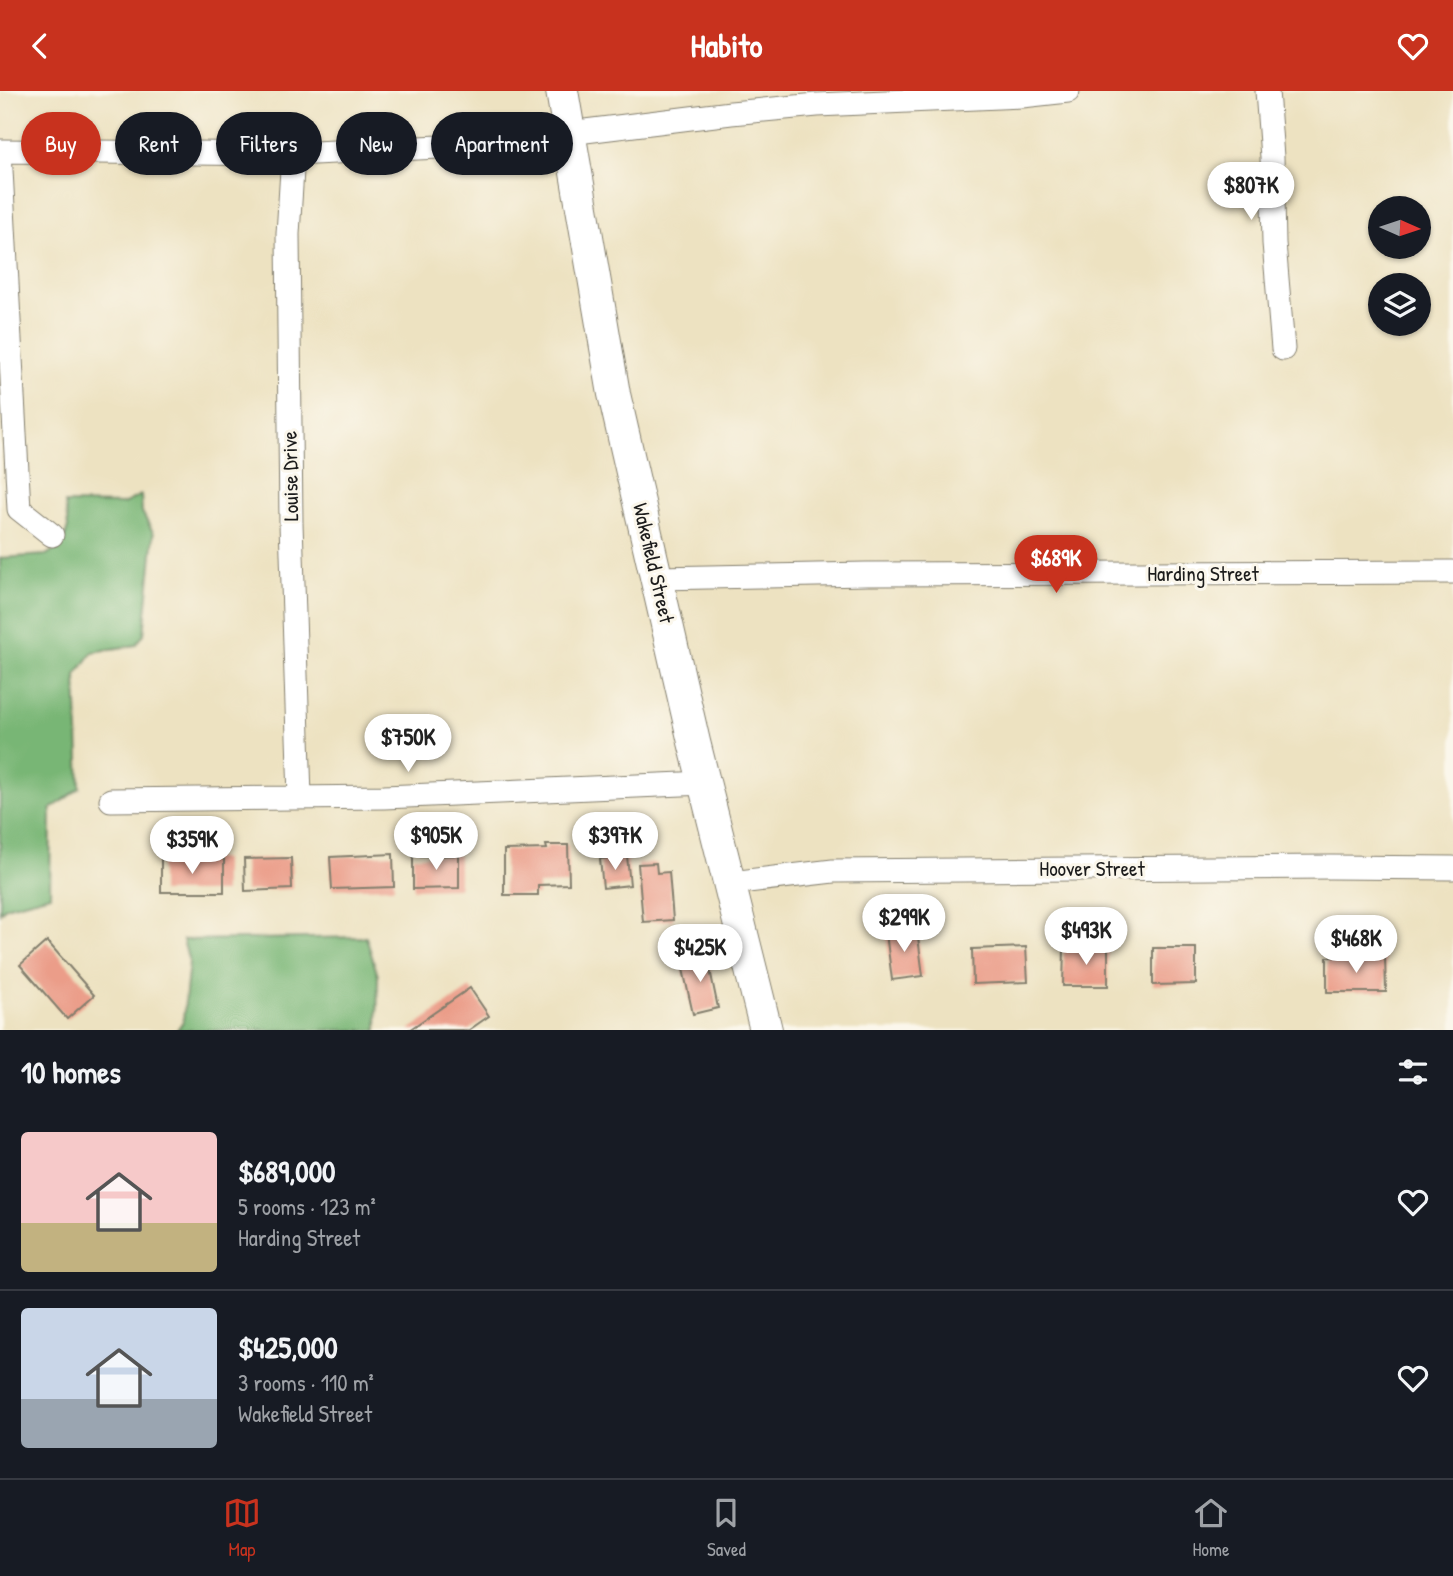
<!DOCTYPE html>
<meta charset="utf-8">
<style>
:root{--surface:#171b24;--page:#20242c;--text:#f1f3f6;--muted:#9ea1a6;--line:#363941;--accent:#c8321e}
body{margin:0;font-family:"Patrick Hand",sans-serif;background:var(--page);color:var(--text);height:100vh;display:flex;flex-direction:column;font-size:26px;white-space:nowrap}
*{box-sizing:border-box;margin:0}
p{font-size:23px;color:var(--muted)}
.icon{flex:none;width:38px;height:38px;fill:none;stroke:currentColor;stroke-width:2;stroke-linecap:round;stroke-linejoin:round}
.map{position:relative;height:939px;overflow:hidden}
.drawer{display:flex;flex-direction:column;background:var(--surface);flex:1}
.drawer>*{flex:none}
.guide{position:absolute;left:21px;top:21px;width:700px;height:63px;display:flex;gap:14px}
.needle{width:46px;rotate:93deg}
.controls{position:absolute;left:1368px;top:105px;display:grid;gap:14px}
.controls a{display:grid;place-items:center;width:63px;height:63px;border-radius:50%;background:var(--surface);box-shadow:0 2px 5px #0004;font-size:35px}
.price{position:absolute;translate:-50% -60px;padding:0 16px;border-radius:24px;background:#fff;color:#222;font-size:23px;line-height:46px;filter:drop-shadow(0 2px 4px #0008)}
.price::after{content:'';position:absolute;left:50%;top:42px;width:21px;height:16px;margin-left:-10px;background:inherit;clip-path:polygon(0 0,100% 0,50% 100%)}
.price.current{background:var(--accent);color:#fff}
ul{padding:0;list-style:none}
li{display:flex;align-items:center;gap:21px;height:175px;padding:0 21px}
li+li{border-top:2px solid var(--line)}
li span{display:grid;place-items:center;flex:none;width:196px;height:140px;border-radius:7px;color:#555}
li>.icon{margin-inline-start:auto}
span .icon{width:84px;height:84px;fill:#fffc;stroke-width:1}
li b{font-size:30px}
h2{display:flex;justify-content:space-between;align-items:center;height:84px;padding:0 21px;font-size:30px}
.pill{padding:0 24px;border-radius:32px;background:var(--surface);box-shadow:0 2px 5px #0004;font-size:24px;line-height:63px}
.pill.current{background:var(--accent);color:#fff}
header{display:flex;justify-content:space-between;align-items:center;height:91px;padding:0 21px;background:var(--accent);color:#fff;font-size:32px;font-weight:800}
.dock{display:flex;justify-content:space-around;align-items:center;height:98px;border-top:2px solid var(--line);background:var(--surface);font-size:19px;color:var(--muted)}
.dock a{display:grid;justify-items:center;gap:4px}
.dock .current{color:var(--accent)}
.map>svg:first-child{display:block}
</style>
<header><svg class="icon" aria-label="back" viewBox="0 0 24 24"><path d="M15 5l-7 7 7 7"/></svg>Habito<svg class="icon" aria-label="heart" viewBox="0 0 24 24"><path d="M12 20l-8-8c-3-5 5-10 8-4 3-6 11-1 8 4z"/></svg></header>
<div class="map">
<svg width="1453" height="939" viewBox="0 0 1453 939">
<rect width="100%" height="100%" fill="#fbf7ec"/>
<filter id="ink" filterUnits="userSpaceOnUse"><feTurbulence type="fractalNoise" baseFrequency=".0143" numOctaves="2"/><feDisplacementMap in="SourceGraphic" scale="14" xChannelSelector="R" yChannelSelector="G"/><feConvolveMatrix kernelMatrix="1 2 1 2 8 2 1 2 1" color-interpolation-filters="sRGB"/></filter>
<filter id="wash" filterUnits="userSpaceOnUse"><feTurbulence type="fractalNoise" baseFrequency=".00686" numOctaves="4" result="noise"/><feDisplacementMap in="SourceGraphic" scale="28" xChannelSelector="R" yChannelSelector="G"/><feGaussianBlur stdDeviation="1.57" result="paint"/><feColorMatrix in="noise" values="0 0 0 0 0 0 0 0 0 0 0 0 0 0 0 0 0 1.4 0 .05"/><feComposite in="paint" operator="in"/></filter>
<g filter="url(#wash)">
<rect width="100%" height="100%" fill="#ede2c1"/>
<!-- forest -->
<path fill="#78b675" stroke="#4a6948" stroke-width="2" d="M141,404L142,421L154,443L144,543L136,554L93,561L76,584L80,697L51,718L50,804L5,816L0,822V467L46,464L63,453L68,436L65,412L123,413Z
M366,846L378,885L377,939H177L183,930L189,871L183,849Z"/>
<g id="blocks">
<!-- building -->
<path fill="#eb9d89" d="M546,754H568L569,793L538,794V804H504V759L547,758Z
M393,763L394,796L332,798L330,766Z
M459,764V797L413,798V765Z
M627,765L630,794L603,797L600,768Z
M291,767L292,798L245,800L244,768Z
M161,768H224V801H161Z
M656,772L657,782L669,781L673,829L643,831L638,773Z
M917,838L923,885L892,889L886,842Z
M47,850L94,904L67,928L20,874Z
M1026,856L1028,891L973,893L972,858Z
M1064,857L1108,858V895H1063Z
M1153,857H1196V893L1153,894Z
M707,864L718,917L693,923L681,869Z
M1327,866H1385L1386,901H1327Z
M470,897L489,925L469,939H409Z"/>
</g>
</g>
<g filter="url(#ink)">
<use href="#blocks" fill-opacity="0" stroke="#847f6e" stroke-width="2"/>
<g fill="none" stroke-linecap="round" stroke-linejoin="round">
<defs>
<path id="street" d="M1267,0L1272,66L1274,152L1283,258
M0,60L293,63L525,52L569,42L731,22L817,14L1022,5L1068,0
M0,60L19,418L52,444
M293,63L288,143L291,432L300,706
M658,487L866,483L1453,481
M111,709L384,706L705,692
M731,792L833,780L1331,776L1453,777"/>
<path id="secondary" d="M562,0L614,303L694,651L766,939"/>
</defs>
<!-- street casing -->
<use href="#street" stroke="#847f6e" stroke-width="25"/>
<!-- secondary casing -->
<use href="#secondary" stroke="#847f6e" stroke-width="34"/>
<!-- street -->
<use href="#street" stroke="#fff" stroke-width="23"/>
<!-- secondary -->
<use href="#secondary" stroke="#fff" stroke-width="32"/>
</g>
</g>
<g text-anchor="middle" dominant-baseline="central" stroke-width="6" stroke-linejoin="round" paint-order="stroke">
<!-- street labels -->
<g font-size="21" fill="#1c1c1c" stroke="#fbf7ec">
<text transform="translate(290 385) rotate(-91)">Louise Drive</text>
<text transform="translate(654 472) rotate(77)">Wakefield Street</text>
<text x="1203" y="482">Harding Street</text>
<text x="1092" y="777">Hoover Street</text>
</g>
</g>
</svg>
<div class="controls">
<a><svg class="needle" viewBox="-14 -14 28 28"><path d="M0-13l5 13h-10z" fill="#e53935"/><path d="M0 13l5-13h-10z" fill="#9ea1a6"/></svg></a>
<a><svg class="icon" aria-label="layers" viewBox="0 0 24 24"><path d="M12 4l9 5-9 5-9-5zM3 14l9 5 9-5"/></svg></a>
</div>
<b class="price" style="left:1251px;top:131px">$807K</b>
<b class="price current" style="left:1056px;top:504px">$689K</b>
<b class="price" style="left:408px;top:683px">$750K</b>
<b class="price" style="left:436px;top:781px">$905K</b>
<b class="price" style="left:615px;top:781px">$397K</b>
<b class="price" style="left:192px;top:785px">$359K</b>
<b class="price" style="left:904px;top:863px">$299K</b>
<b class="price" style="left:1086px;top:876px">$493K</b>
<b class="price" style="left:1356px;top:884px">$468K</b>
<b class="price" style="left:700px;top:893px">$425K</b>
<div class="guide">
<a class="pill current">Buy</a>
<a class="pill">Rent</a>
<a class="pill">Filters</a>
<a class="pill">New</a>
<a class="pill">Apartment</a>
</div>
</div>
<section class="drawer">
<h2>10 homes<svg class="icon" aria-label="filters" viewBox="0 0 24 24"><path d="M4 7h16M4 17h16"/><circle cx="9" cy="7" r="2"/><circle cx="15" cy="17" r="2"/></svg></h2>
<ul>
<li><span style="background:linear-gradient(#f6c9c9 65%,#c2b280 0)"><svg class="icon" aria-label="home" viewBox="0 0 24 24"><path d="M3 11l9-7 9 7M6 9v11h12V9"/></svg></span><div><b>$689,000</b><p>5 rooms · 123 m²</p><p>Harding Street</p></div><svg class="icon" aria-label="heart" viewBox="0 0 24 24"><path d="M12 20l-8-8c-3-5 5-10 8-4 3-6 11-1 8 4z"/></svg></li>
<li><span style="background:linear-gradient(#c9d6e8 65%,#9aa5b1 0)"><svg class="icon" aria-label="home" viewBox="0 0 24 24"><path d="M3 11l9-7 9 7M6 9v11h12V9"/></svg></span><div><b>$425,000</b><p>3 rooms · 110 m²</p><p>Wakefield Street</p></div><svg class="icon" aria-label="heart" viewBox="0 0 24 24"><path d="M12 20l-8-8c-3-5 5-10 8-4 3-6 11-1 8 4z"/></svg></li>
</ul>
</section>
<nav class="dock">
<a class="current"><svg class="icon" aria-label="map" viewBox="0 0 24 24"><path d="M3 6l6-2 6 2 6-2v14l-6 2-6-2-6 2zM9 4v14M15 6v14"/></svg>Map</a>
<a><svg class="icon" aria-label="saved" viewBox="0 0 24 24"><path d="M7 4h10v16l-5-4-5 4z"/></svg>Saved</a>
<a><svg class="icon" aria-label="home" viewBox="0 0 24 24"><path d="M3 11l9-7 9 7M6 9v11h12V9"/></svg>Home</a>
</nav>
